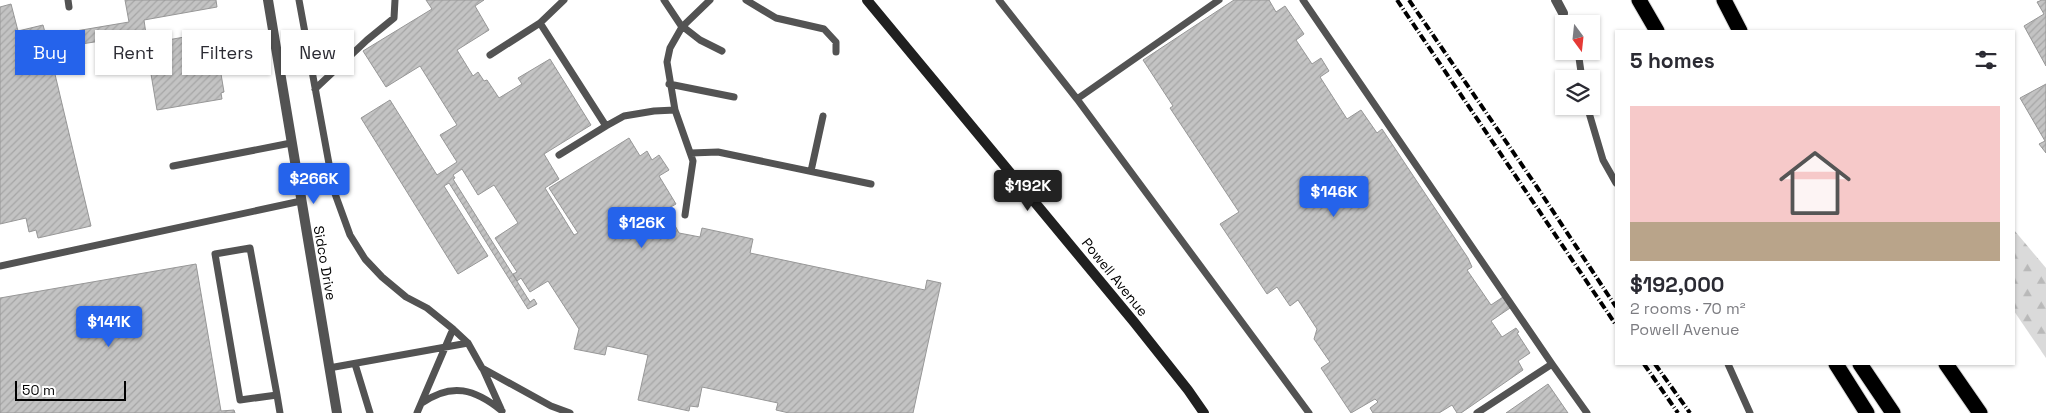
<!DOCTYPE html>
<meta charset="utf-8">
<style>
:root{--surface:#fff;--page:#f2f2f3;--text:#2b2b33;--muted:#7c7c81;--accent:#2563eb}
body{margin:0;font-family:"Space Grotesk",sans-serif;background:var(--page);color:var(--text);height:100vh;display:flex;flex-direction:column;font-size:19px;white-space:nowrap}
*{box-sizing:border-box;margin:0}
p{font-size:16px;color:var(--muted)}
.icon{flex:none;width:28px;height:28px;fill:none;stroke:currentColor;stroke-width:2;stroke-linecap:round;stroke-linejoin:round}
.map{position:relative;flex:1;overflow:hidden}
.panel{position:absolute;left:1615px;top:30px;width:400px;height:335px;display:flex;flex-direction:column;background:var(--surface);border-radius:0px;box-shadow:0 1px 4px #0004}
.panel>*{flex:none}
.hud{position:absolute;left:15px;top:30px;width:475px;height:45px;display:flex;gap:10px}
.needle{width:32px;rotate:165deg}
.tools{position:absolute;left:1555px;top:15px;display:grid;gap:10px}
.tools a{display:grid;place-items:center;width:45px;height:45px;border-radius:0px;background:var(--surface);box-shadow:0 1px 4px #0004;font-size:25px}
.scale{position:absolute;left:15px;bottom:12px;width:111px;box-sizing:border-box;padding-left:5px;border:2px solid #000;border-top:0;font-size:14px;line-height:18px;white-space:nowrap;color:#000;-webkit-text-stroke:4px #fff;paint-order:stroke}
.price{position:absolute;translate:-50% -42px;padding:0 11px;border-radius:5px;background:var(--accent);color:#fff;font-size:16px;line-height:32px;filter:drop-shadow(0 1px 2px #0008)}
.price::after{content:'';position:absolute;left:50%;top:30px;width:15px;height:11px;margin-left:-8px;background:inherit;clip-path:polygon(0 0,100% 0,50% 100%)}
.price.on{background:#222;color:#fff}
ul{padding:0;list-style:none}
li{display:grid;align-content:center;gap:10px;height:265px;padding:0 15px}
li span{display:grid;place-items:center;height:155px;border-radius:0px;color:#555}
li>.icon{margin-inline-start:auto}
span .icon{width:90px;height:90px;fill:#fffc;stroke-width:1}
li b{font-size:21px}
h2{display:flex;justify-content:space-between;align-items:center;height:60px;padding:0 15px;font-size:21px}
.tag{padding:0 18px;border-radius:0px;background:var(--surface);box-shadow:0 1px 4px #0004;font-size:18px;line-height:45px}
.tag.on{background:var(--accent);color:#fff}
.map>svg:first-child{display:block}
</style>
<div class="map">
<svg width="2046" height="413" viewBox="0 0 2046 413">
<defs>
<pattern id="forest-firs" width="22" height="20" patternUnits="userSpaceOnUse" patternTransform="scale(1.25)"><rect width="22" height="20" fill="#dadada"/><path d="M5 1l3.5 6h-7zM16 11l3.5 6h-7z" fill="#b9b9b9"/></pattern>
<pattern id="building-hatch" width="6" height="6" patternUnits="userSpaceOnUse" patternTransform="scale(1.25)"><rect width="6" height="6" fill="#c3c3c3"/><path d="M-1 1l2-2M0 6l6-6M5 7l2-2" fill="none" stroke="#a6a6a6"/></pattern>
</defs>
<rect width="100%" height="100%" fill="#fff"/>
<!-- forest -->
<path fill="url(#forest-firs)" d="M2014,230L2046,268V358L2014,311Z"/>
<!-- building -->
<path fill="url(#building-hatch)" stroke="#979797" d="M125,0H216L217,7L144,20L146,34L49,49L91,226L38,238L36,230L29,232L26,218L0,224V7L11,4L18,31L43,25L46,36L129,22Z
M426,0H484L475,6L489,30L457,50L473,76L478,72L484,81L487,80L499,98L522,84L518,78L550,59L591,125L544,154L559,179L545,188L574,235L578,233L549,188L629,138L640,156L647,151L652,160L659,155L669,170L659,176L676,204L669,208L675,218L672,220L679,233L700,237L702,228L753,239L750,253L925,290L927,280L941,283L913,413H789L776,410L778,403L702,387L698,407L690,406L689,411L638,400L648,355L607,346L605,355L574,349L579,329L548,281L530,292L521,278L517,281L513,274L517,272L495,238L518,223L494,185L478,195L462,169L453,175L455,178L453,179L530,302L534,299L537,304L528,309L449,183L444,186L488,256L458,274L361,118L390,100L437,175L457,162L440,135L457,125L420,66L386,87L363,51L432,9Z
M1234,0H1269L1276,12L1285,6L1304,34L1296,40L1312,64L1321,58L1329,71L1320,77L1347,119L1361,110L1377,133L1382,129L1468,258L1472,267L1467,270L1491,305L1503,297L1510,308L1491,321L1502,337L1516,328L1519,332L1517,333L1530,353L1518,361L1523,370L1461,413H1457L1452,405L1439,413H1373L1370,408L1378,402L1375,399L1351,413L1321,368L1330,362L1314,339L1317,329L1298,300L1290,306L1277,287L1267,294L1220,224L1239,212L1170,108L1173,106L1143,60Z
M2042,0H2046V66L2024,26L2044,14L2037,2Z
M217,31L221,54H225L226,61L223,62L225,73L221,74L224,92L221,93L222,99L157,110L146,44Z
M2046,84V153L2039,144L2045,141L2020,98Z
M196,264L221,411L234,410L235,413H0V298Z
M1548,384L1568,413H1506Z"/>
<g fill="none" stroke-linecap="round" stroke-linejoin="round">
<defs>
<path id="motorway" d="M1639,0L1657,31
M1724,0L1740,31
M1836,364L1867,413
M1860,364L1893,413
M1946,364L1980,413"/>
</defs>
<!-- motorway casing -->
<use href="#motorway" stroke="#dbdbdb" stroke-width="17"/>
<!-- service -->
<path stroke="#535353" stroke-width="7" d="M68,0L69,7
M299,0L334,191L350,235L365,259L382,277L406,297L427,308L453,329L468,343L482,368L551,406L570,413
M564,0L540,23L606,126L624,116L654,111L675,110
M664,0L682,27
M746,0L776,18L824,29L836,42V52
M999,0L1077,99
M1219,0L1077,99L1309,413
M1303,0L1552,364
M1563,13L1567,24
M682,26L700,40L722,51
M1578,51L1582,79
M490,55L540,23
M669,84L734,97
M315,89L367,40L394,18L395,0
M1587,106L1603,160L1616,183
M691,153L718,152L871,184
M559,155L606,126
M173,166L291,143
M811,171L823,116
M685,215L693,161L675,110L667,62L670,48L682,27L710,0
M0,266L301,201
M355,364L370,413
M1728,364L1750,413
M329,368L468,343
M483,369L501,409
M277,395L240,400L215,254L250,248L277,395L280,413
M422,403C452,382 475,389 502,411
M417,413L453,329
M1477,413L1552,364L1587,413"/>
<!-- minor -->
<path stroke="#535353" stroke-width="10" d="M1556,0L1563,13"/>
<!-- tertiary -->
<path stroke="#535353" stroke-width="10" d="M268,0L337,413"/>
<!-- secondary -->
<path stroke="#202020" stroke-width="10" d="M867,0L1134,322L1188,390L1204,413"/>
<!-- motorway -->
<use href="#motorway" stroke="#000" stroke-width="15"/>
<!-- rail -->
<path stroke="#000" stroke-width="4" stroke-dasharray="8 2.5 1 2.5" stroke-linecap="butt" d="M1397,0L1616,325
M1409,0L1537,187L1616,307
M1644,364L1678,413
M1655,364L1690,413"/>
</g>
<g text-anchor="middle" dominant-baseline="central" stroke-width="4" stroke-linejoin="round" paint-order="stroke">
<!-- street labels -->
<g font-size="14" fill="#000" stroke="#fff">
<text transform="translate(325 263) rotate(80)">Sidco Drive</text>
<text transform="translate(1115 277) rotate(51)">Powell Avenue</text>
</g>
</g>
</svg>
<div class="tools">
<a><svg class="needle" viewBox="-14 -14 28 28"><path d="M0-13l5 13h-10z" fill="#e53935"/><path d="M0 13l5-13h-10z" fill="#7c7c81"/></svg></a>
<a><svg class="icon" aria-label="layers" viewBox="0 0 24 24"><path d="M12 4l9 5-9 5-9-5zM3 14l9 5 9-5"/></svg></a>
</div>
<div class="scale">50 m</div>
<b class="price" style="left:314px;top:205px">$266K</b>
<b class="price on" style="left:1028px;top:212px">$192K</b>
<b class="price" style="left:1334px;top:218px">$146K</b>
<b class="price" style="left:642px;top:249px">$126K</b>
<b class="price" style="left:109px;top:348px">$141K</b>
<div class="hud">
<a class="tag on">Buy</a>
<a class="tag">Rent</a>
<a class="tag">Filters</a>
<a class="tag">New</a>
</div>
<section class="panel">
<h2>5 homes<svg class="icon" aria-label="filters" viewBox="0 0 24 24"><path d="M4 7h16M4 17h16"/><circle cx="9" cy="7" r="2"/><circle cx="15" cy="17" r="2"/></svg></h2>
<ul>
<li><span style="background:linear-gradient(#f6c9c9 75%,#b9a48a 0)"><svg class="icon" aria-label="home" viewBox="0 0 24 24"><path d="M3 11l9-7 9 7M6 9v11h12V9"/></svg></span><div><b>$192,000</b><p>2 rooms · 70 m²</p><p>Powell Avenue</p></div></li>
</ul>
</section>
</div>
